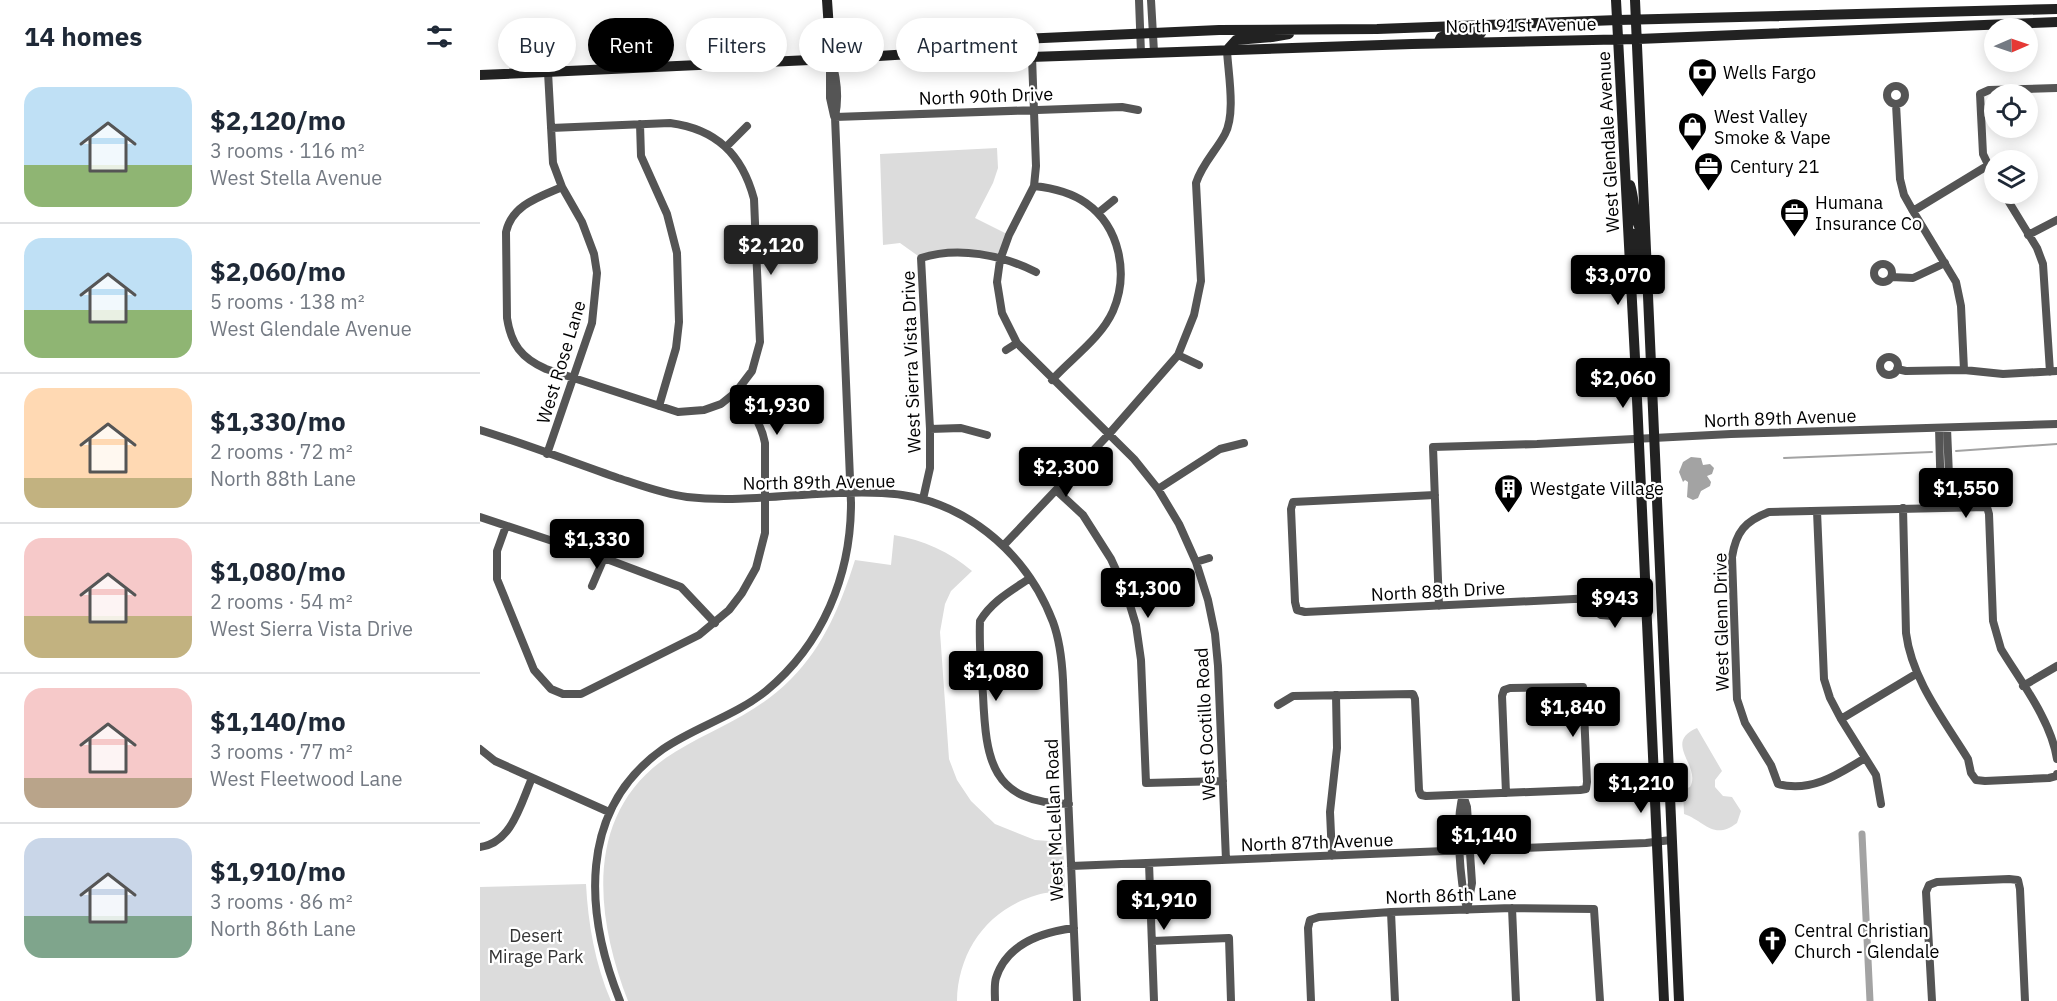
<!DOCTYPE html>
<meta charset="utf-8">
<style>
:root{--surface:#fff;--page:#f6f6f7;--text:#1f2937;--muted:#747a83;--line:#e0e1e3;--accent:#000}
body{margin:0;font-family:"IBM Plex Sans",sans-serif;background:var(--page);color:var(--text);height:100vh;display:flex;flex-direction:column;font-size:22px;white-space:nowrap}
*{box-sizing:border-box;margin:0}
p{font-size:20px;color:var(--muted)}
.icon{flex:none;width:33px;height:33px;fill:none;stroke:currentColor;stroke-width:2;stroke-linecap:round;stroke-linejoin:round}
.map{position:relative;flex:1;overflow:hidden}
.sheet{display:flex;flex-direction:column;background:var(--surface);width:480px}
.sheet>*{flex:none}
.hud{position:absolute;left:18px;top:18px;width:570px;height:54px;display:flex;gap:12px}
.needle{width:39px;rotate:88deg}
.tools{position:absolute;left:1504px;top:18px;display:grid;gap:12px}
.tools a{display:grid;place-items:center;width:54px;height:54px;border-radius:50%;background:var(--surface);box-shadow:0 3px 15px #0003;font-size:30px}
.price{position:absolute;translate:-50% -51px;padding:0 14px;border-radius:6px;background:var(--accent);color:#fff;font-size:20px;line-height:39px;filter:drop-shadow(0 2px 3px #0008)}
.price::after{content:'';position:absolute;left:50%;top:36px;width:18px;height:14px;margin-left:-9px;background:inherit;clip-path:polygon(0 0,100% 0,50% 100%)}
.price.selected{background:#222;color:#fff}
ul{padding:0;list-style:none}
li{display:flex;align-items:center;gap:18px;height:150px;padding:0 24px}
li+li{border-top:2px solid var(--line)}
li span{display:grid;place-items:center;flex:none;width:168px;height:120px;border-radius:18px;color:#555}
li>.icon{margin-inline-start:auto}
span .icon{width:72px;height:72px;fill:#fffc;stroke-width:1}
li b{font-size:26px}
h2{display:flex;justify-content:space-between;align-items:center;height:72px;padding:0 24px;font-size:26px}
.tag{padding:0 21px;border-radius:27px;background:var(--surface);box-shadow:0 3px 15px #0003;font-size:21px;line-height:54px}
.tag.selected{background:var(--accent);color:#fff}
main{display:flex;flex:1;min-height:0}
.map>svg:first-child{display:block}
</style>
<main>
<section class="sheet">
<h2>14 homes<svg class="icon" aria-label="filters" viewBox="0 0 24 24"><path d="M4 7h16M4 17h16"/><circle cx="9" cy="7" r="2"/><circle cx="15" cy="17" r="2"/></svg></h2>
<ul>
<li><span style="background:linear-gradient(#bfe0f5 65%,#8fb573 0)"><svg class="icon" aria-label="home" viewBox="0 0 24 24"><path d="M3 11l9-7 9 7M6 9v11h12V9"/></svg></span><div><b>$2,120/mo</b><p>3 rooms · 116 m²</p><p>West Stella Avenue</p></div></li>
<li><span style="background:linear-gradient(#bfe0f5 60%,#8fb573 0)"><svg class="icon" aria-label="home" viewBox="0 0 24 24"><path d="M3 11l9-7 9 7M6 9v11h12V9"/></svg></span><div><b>$2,060/mo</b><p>5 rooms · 138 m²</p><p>West Glendale Avenue</p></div></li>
<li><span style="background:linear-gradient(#ffd9b3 75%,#c2b280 0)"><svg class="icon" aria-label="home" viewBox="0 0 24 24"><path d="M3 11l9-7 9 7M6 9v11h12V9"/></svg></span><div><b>$1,330/mo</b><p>2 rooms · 72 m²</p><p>North 88th Lane</p></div></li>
<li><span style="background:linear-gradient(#f6c9c9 65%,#c2b280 0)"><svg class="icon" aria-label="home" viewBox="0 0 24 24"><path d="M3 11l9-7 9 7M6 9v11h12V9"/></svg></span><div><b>$1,080/mo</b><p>2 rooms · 54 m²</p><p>West Sierra Vista Drive</p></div></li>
<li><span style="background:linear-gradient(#f6c9c9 75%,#b9a48a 0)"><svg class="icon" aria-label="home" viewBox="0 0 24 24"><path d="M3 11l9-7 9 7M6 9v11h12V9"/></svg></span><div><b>$1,140/mo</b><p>3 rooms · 77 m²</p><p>West Fleetwood Lane</p></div></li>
<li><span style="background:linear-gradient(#c9d6e8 65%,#7fa58c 0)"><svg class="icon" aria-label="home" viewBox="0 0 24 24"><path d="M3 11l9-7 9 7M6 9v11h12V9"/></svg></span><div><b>$1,910/mo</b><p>3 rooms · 86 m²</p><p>North 86th Lane</p></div></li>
</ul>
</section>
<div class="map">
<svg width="1577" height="1001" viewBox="0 0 1577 1001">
<rect width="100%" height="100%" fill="#fff"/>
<!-- green -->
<path fill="#dcdcdc" d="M517,148L518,168L513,183L495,218L529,235L520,260L498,254L441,258L420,243L403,245L400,154Z
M414,535C443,540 470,552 492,571L471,591L465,604L460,632L469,759L477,780L491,801L515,824L555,840L583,842L585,891C576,892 566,892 557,895C508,909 478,951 477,1001H148C114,913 103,808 195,752C238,726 274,716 311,679C344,646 361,604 375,560L411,565Z
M1217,728L1242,771L1235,780V787L1243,796L1252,797L1261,811L1257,823C1233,841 1225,821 1204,814L1203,790L1210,787C1222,766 1182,743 1217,728Z
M106,884C108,923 115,964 131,1001H0V887Z"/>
<!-- water -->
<path fill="#a3a3a3" d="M1211,457L1221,458L1223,465L1230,464L1234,468L1232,474L1227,476L1231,482L1230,486L1221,491L1218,498L1213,500L1207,497L1208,482L1205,480L1203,482L1199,472L1203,462Z"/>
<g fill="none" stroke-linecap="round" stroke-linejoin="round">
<!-- stream -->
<path stroke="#a3a3a3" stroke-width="2" d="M1227,419V423
M1476,451L1577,444
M1304,458L1452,452"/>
<!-- canal -->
<path stroke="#a3a3a3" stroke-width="7" d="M1382,834L1390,1001"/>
<!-- minor -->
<path stroke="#555" stroke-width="8" d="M659,0L661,53
M671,0L674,52
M552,57L556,166L554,186L529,235L520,260L517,282L522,313L537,343L654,459L678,489L699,524L716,562L728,600L735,634L738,666L746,860
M350,63V98L354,116
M1407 95a9 9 0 1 1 18 0a9 9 0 1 1-18 0Z
M1416,104L1420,179L1424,195L1433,211L1476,282L1481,306L1484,370
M355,117L642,107L658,110
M160,124L161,156L187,214L197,253L199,322L196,348L179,406
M71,128L190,123C236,129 262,154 274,199L280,342L272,371L256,392L241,404L224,410L198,412L66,369C41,358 31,344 27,318L26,232C32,205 59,197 82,187
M246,147L267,126
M1515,179L1503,154L1500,94L1509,90L1577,88
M554,186C572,188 592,193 606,203C640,227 649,274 633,311C621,338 592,358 572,380
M1524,194L1557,248L1563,264L1570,372
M1433,211L1507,166
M618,213L634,200
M1548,235L1577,220
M1394 273a9 9 0 1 1 18 0a9 9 0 1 1-18 0Z
M1411,277L1433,278L1465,263
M526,350L537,343
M698,355L719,365
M1400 366a9 9 0 1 1 18 0a9 9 0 1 1-18 0Z
M1417,369L1426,371L1484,370L1523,374L1577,371
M1459,428L1461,500L1466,506
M450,429L481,428L507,435
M0,430C46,444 92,462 138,478C160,485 183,494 207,497C272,504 337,489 402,493C481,496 546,551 573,622C580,641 582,661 583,680L597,1001
M67,454L112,323L117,273L114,254L102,222L82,187L73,163L68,72
M678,489L740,449L764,443
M576,490L603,515L631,559L646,592L656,625L661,660L666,783L743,781
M955,495L813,502L811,509L815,602L817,610L825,612L1114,598L1135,606L1141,611
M443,499L450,468V429L441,258C478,246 522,255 556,272
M1466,506L1470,500L1467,428
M1423,508L1426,633C1432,680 1464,720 1488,759L1491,773L1496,780L1505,781L1569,778L1577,776V774
M1337,511L1344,679L1350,698L1361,719L1396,775L1401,804
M0,517L124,558L201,587L235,623
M26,526L17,551V579L54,670L71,689L83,694H101L219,635L249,610L262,593L276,568L285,533V443C281,422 270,408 256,392
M524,545L629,434L698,355L714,315L721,281L716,183C722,164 736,151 745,134C756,113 748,73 747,50
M716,562L729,558
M550,578C531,591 512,601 500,621C499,646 501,671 503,695C506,760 511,803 589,804
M112,586L124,558
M1100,599L1121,615L1133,616L1141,611L1166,609
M959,606L953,447L1057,444L1251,434L1577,424
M1543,686L1577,666
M798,705L813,696L933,694L935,699L939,790L941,795L946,796L1100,790L1106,789L1107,782L1103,687L1030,688L1024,690L1022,696L1026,793
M1361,719L1436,674
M0,749L15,761L129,812
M1385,758C1359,774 1331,793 1298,784L1291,765L1265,723L1257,699L1252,557C1256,532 1265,521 1289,512L1507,507L1509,514L1513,621L1521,649C1541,682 1571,720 1577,759
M983,795L987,807L992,883L987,910
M983,795C975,821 980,882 987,909
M0,847C32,843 41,803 52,778
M852,856L850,812L857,748L856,695
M669,863L674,1001
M591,866L1166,843L1191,840
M1032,908L1036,1001
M911,912L915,1001
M672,941L749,938L751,1001
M140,1001C105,914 97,810 183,749C215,727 255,716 286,691C343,644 371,575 371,503L355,117C359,98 357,78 351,59
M515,1001C515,994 514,984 516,978C527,943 562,932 594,928
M831,1001L828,928L830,920L839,917L911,912L1032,908L1114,909L1120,1001
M1452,1001L1446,892L1449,885L1457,882L1529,879L1538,880L1540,889L1545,1001"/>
<!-- secondary -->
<path stroke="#222" stroke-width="10" d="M347,0L351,59
M1136,0L1156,377L1184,1001
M1155,0L1199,1001
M958,43L961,37L965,36L1001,33
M510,49L519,58L932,44L1158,39L1577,22
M747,50L756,40L792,37L809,34
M0,75L351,59L510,49L519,40L739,30L897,29L1138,20L1577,9
M1150,185C1156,202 1152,223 1165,234
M1149,233L1155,234L1158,237L1160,264"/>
</g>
<!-- icons -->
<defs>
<symbol id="bank-pin" viewBox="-11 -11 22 30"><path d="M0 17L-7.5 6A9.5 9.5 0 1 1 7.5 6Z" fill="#000" stroke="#fff"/><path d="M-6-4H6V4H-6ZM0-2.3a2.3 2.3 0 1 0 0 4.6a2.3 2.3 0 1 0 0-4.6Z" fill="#fff"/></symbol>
<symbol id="shop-pin" viewBox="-11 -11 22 30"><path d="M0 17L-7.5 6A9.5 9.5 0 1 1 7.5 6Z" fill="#000" stroke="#fff"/><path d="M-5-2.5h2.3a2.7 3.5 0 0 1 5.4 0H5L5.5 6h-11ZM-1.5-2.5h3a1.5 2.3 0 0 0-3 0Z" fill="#fff"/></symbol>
<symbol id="office-pin" viewBox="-11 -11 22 30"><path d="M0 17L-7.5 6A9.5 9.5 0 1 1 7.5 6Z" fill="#000" stroke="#fff"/><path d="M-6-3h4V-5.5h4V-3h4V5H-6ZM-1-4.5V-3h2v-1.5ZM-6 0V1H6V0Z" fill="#fff"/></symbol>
<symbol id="building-pin" viewBox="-11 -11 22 30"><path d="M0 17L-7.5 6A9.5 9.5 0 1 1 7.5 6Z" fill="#000" stroke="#fff"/><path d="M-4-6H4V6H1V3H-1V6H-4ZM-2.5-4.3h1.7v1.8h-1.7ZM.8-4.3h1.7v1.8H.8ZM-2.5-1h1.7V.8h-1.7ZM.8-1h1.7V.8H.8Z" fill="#fff"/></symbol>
<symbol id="church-pin" viewBox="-11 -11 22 30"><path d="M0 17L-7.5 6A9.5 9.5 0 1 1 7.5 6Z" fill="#000" stroke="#fff"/><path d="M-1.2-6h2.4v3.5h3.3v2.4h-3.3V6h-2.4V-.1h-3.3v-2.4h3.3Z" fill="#fff"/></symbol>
</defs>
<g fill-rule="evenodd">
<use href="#bank-pin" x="1206" y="56" width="33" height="45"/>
<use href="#shop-pin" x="1196" y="110" width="33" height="45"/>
<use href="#office-pin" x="1212" y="150" width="33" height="45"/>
<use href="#office-pin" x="1298" y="196" width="33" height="45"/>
<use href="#building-pin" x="1012" y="472" width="33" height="45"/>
<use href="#church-pin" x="1276" y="924" width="33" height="45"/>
</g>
<g text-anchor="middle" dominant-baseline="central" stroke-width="4.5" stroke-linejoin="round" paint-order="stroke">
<!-- street labels -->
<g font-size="18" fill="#000" stroke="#fff">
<text transform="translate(1041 25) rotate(-1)">North 91st Avenue</text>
<text transform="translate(506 96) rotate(-2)">North 90th Drive</text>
<text transform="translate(1128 142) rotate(-93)">West Glendale Avenue</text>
<text transform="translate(81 362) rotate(-73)">West Rose Lane</text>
<text transform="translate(431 362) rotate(-92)">West Sierra Vista Drive</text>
<text transform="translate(1300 418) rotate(-2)">North 89th Avenue</text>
<text transform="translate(339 482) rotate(-1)">North 89th Avenue</text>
<text transform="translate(958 591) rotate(-3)">North 88th Drive</text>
<text transform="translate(1241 622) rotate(-91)">West Glenn Drive</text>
<text transform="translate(725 724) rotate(-93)">West Ocotillo Road</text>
<text transform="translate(574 820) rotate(-92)">West McLellan Road</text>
<text transform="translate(837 842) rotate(-2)">North 87th Avenue</text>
<text transform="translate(971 895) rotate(-2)">North 86th Lane</text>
</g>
<!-- poi labels -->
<g font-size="18" fill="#000" stroke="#fff" text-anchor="start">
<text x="1243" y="72">Wells Fargo</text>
<text x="1234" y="116">West Valley<tspan x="1234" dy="21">Smoke &amp; Vape</tspan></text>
<text x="1250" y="166">Century 21</text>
<text x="1335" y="202">Humana<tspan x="1335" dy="21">Insurance Co</tspan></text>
<text x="1050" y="488">Westgate Village</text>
<text x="1314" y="930">Central Christian<tspan x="1314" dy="21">Church - Glendale</tspan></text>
</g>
<!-- park labels -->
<g font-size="18" fill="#333" stroke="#fff">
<text x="56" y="935">Desert<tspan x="56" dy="21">Mirage Park</tspan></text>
</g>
</g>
</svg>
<div class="tools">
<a><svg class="needle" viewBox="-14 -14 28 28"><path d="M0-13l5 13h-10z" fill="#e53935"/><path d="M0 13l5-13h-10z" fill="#747a83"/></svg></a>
<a><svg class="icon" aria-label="locate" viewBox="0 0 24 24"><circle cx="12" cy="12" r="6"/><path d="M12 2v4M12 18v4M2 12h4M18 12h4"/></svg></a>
<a><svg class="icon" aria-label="layers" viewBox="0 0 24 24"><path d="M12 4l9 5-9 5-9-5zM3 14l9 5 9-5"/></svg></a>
</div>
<b class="price selected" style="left:291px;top:276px">$2,120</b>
<b class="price" style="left:1138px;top:306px">$3,070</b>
<b class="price" style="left:1143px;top:409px">$2,060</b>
<b class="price" style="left:297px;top:436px">$1,930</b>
<b class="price" style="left:586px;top:498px">$2,300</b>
<b class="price" style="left:1486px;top:519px">$1,550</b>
<b class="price" style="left:117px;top:570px">$1,330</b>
<b class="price" style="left:668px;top:619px">$1,300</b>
<b class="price" style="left:1135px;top:629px">$943</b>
<b class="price" style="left:516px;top:702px">$1,080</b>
<b class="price" style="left:1093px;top:738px">$1,840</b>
<b class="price" style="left:1161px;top:814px">$1,210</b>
<b class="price" style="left:1004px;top:866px">$1,140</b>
<b class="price" style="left:684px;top:931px">$1,910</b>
<div class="hud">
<a class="tag">Buy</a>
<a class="tag selected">Rent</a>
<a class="tag">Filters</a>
<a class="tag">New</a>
<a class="tag">Apartment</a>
</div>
</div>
</main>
